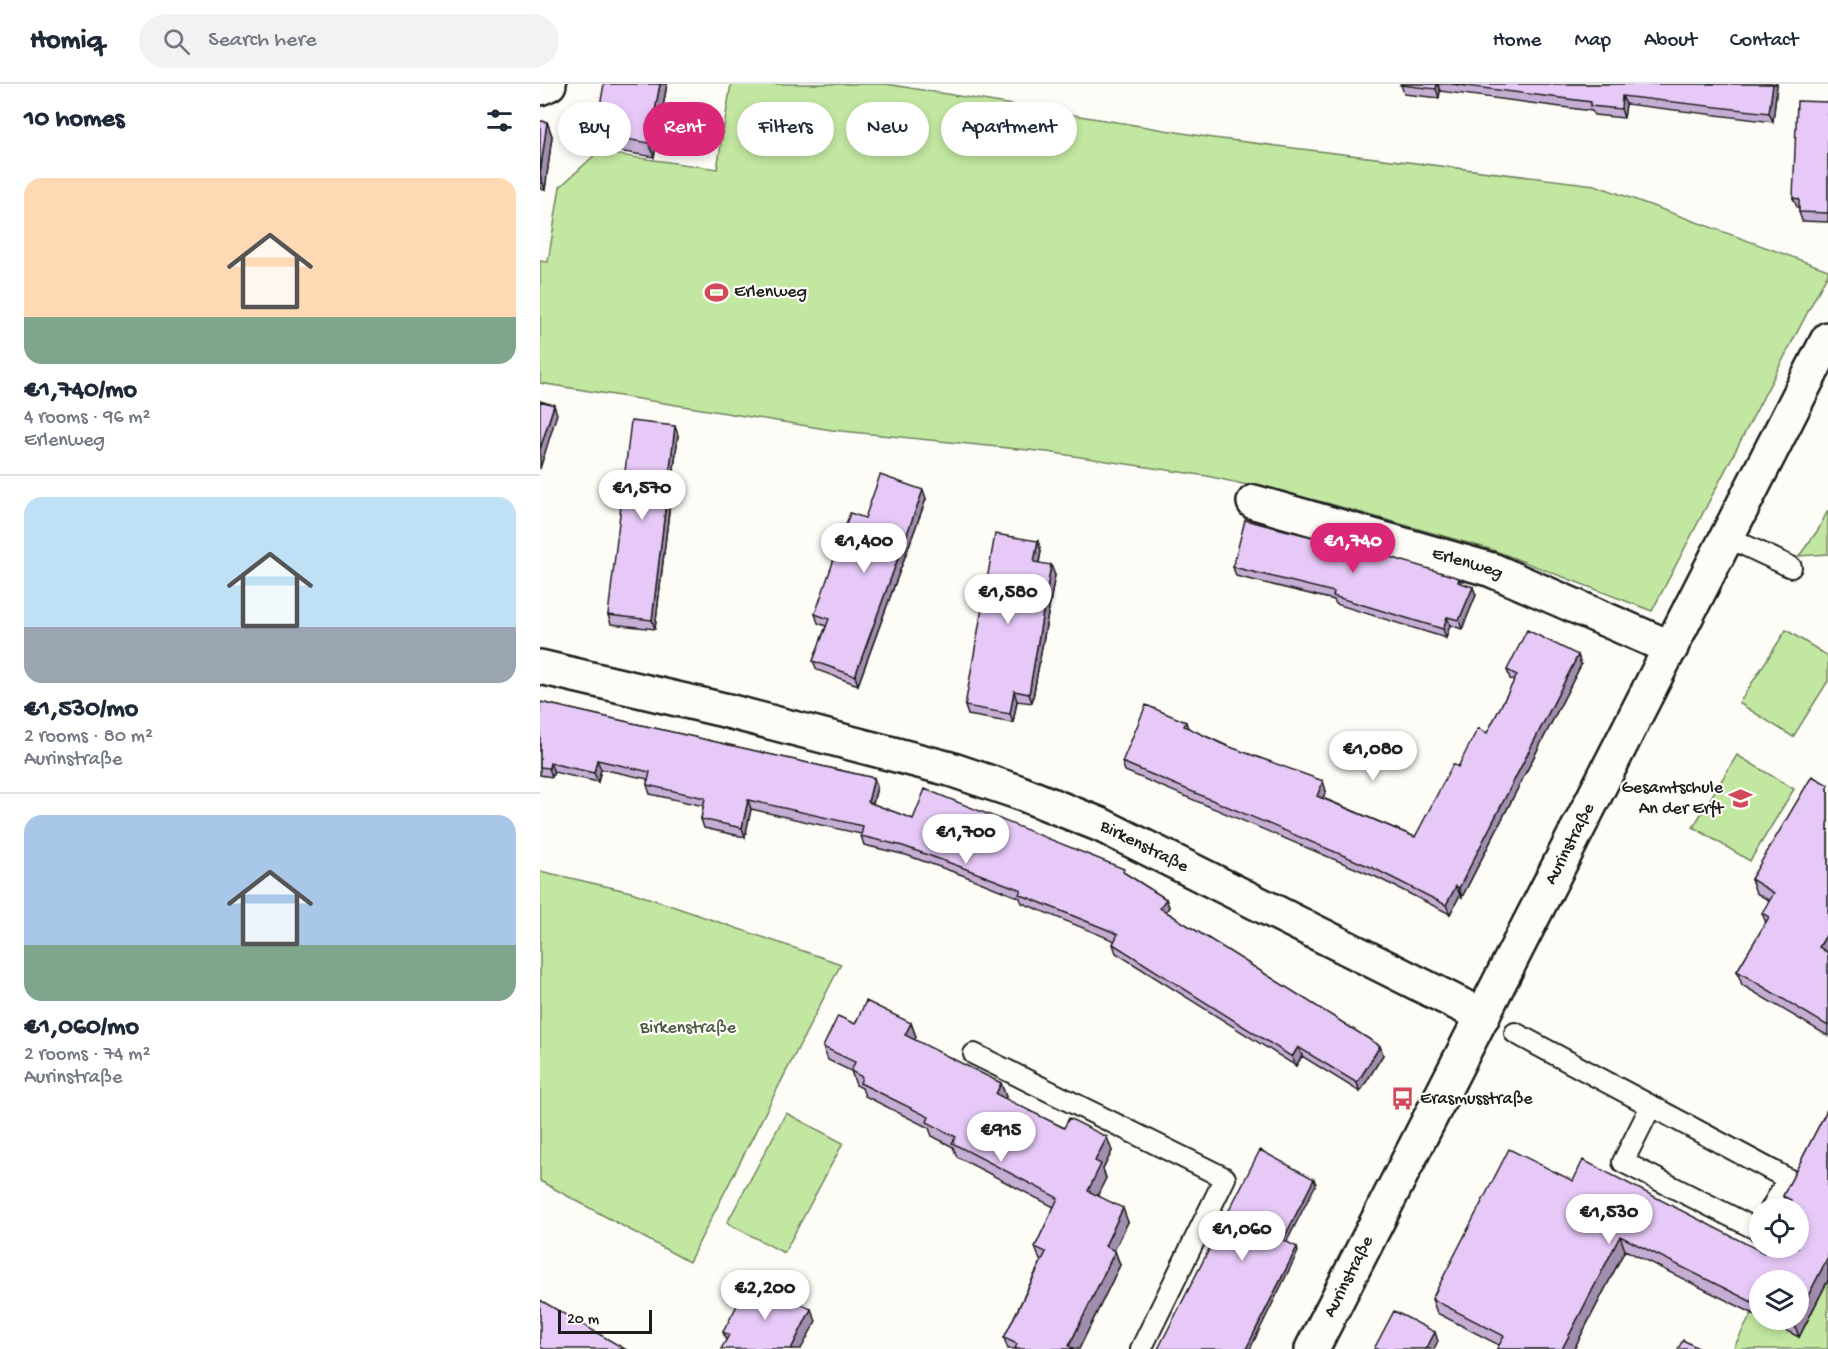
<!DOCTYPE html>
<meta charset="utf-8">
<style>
:root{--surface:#fff;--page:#f2f2f3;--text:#1f2937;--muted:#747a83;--line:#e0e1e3;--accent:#db2777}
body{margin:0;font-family:"Gochi Hand",sans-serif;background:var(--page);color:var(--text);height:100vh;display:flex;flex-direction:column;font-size:22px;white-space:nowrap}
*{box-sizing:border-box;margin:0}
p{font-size:20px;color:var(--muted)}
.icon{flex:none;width:33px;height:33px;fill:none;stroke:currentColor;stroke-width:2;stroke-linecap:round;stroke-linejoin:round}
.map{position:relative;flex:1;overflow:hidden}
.panel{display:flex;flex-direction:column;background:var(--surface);width:540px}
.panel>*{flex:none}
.banner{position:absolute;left:18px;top:18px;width:570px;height:54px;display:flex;gap:12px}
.fabs{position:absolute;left:1209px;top:1114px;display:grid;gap:12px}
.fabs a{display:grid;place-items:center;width:60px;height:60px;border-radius:50%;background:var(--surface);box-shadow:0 3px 9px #0003;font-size:30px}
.scale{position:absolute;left:18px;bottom:15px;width:94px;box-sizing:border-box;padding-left:6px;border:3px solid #1c1c1c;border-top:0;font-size:16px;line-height:21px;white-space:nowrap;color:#1c1c1c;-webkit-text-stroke:4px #fdfcf7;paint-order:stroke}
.price{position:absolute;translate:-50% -51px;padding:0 14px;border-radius:21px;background:#fff;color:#222;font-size:20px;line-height:39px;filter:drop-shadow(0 2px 3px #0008)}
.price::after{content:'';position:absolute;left:50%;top:36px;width:18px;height:14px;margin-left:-9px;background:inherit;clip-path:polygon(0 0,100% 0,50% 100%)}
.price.active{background:var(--accent);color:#fff}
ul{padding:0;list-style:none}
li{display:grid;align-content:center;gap:12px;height:318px;padding:0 24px}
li+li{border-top:2px solid var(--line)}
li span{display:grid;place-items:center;height:186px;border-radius:18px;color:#555}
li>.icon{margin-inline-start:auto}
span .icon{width:108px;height:108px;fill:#fffc;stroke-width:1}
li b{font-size:26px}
h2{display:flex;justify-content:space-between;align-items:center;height:72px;padding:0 24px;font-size:26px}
.tag{padding:0 21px;border-radius:27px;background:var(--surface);box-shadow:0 3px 9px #0003;font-size:21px;line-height:54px}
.tag.active{background:var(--accent);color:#fff}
header{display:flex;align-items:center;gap:36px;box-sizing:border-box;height:84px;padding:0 30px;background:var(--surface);border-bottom:2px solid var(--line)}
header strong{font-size:28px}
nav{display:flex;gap:33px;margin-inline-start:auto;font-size:21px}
.search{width:420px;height:54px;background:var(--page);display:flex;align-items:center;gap:15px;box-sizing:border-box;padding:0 21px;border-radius:33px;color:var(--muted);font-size:22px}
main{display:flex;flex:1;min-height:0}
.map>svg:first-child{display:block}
</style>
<header>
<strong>Homiq</strong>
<div class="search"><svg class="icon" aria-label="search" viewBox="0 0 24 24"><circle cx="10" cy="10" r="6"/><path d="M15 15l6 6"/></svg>Search here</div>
<nav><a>Home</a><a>Map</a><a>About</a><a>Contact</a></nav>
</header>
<main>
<section class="panel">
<h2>10 homes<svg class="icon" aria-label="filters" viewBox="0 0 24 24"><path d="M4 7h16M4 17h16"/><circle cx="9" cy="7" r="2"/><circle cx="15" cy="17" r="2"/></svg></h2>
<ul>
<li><span style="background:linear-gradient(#ffd9b3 75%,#7fa58c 0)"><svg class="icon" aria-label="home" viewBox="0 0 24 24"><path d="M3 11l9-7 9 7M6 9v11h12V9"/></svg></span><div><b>€1,740/mo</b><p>4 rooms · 96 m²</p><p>Erlenweg</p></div></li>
<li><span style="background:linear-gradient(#bfe0f5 70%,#9aa5b1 0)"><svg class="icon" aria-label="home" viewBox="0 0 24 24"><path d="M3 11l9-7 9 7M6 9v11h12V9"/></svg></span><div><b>€1,530/mo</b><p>2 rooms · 80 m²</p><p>Aurinstraße</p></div></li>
<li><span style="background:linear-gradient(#a9c7e8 70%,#7fa58c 0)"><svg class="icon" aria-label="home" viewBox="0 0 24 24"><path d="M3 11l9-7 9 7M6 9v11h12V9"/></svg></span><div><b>€1,060/mo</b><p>2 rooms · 74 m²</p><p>Aurinstraße</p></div></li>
</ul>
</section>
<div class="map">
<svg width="1288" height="1265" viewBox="0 0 1288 1265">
<rect width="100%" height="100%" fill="#fdfcf7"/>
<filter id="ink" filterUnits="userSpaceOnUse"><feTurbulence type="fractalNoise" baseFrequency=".0167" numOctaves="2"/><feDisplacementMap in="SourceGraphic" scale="12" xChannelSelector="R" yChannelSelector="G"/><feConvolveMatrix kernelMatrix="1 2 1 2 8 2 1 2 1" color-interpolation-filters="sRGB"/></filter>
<g filter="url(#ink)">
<!-- green -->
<path fill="#c2e7a1" stroke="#6f825e" stroke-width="1.5" d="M191,0H346L673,54L1055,101L1288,186V189L1112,527L953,466L787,419L667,392L507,368L292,346L0,299V177L8,178L20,103L58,68L177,85Z
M1288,426V470L1259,472L1278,446Z
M1246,546L1288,572V597L1253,653L1199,619Z
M1197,671L1254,705L1210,777L1153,743Z
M0,787L91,808L301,880L149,1178L0,1097Z
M246,1029L303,1059L244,1169L187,1139Z
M1288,1196V1265H1193L1212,1229L1219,1233L1220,1236H1226L1259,1253Z"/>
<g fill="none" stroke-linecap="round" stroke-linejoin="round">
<defs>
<path id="service" d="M1187,453L1251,483
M975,949L1248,1095L1231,1125
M434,970L685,1094L601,1265
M1111,1022L1083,1078L1220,1147"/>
<g id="minor">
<path d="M0,4L9,0"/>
<path id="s1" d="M714,418L952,486L1131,564"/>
<path id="s2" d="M0,583L184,626L410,685L478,708L561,741L943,932"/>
</g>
<g id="secondary">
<path id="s3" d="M772,1265L1288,255"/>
</g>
</defs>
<!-- service casing -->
<use href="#service" stroke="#1c1c1c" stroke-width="24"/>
<!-- minor casing -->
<use href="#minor" stroke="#1c1c1c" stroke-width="38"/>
<!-- secondary casing -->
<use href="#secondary" stroke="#1c1c1c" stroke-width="38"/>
<!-- service -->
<use href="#service" stroke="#fdfcf7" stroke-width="20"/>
<!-- minor -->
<use href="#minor" stroke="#fdfcf7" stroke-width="33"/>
<!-- secondary -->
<use href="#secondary" stroke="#fdfcf7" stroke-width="33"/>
</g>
<!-- wall -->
<path fill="#c6add4" stroke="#1c1c1c" stroke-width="1.5" d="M127,0L114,73L60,64L55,50Z
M861,0H1237V1L1233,38L1086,20L1084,34L1054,31L1052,27L900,7L899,14L864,10Z
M1288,18V138L1262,137L1259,128V124L1257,123L1253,114Z
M0,37L7,38L12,52L5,106L0,105Z
M138,351L115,545L71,540L68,531Z
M383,406L386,415L318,601L277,586L273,577L286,542L278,539L275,530L325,434Z
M498,457L501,467L499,479L515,491L492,619L477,617L473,639L428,631L425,622Z
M693,483L919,494L921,499L936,511L922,545L910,541L906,554L796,520L794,516L696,492Z
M1038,571L1041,581L922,813L920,811L910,830L836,793L585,687L582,678L646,638L648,644L786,707L783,714L875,753L918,683L947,649L974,597L970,595L967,586Z
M0,618L334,694L337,703L333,720L373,735L585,789L626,815L629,823L626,828L840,962L843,971L820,1008L762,972L756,982L576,869L573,860L575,857L482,819L480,814L425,792L366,771L324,761L321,752V750L211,725L205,753L164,744L161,735L164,722L110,710L107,701L108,695L61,685L58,698L14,688L12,693L0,691Z
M1288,701V952L1202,901L1197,887L1226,839L1222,829L1230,817L1216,809L1211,795Z
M371,939L376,953L374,956L461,999L466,1013L465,1015L572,1067L563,1085L566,1094L557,1112L588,1138L574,1166L575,1167L580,1181L539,1265H468L464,1254L501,1177L500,1176L495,1163L514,1123L417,1073L413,1063L392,1052L389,1044L325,1012L322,1004L316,1001L311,987L288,976L283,963L315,940Z
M1288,1024V1196L1259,1253L1225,1236H1258L1220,1197V1233L1085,1166L1034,1265H957L959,1261L897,1229L892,1215L1033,1097L1224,1169L1248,1124L1243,1112Z
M276,1237L186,1257L183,1248Z"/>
<!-- shaded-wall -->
<path fill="#a18dad" stroke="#1c1c1c" stroke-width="1.5" d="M120,0H127L114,73L109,59Z
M897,0H898L900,7L899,14L896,5Z
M1233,0H1237V1L1233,38L1229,29Z
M1082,12L1086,20L1084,34L1081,25Z
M7,38L12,52L5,106L0,90Z
M14,321L17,330L0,385V365Z
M135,342L138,351L115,545L112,536Z
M383,406L386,415L318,601L315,592Z
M498,457L501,467L497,488L494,478Z
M511,481L515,491L492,619L489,610Z
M933,503L936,511L922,545L919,536Z
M907,533L910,541L906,554L903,545Z
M1038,571L1041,581L922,813L919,804Z
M474,607L477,617L473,639L470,630Z
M57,676L61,685L58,698L54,689Z
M10,679L14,688L12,693L9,684Z
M334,694L337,703L331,727L328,718Z
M783,697L786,707L780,721L777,712Z
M208,716L211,725L205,753L202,744Z
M916,802L920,811L910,830L906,821Z
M626,815L629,823L623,833L620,824Z
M1288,848V870L1279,863Z
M371,939L376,953L370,965L365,951Z
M840,962L843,971L820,1008L817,999Z
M758,963L762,972L756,982L752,973Z
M461,999L466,1013L461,1024L456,1010Z
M567,1053L572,1067L563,1085L566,1094L553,1121L548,1107L555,1077Z
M774,1095L776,1100L745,1161L743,1156Z
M583,1124L588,1138L570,1175L565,1162Z
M1080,1152L1085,1166L1034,1265H1022Z
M757,1163L758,1168L710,1265H706Z
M575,1167L580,1181L539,1265H530L529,1262Z
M1288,1173V1196L1259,1253L1254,1239L1256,1236H1258V1231Z
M271,1225L276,1237L261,1265H251Z
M895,1248L898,1257L894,1265H886Z"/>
<!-- building -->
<path fill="#e6c9f7" stroke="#1c1c1c" stroke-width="1.5" d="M64,0H120L109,59L55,50Z
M861,0H897L896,5L860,1Z
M911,0H1233L1229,29L1082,12L1081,25L1050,22L1051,18Z
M1257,17L1288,18V129L1259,128V115L1253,114Z
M0,37L7,38L0,90Z
M0,317L14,321L0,365Z
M91,337L135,342L112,536L68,531Z
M340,391L383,406L315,592L273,577L289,535L275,530L310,429L325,434Z
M705,436L850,473L919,494L918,498L933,503L919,536L907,533L903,545L793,512L794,508L693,483Z
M455,450L498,457L494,478L511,481L489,610L474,607L470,630L425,622Z
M987,546L1038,571L919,804L916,802L906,821L833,784L582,678L606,621L646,638L644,642L682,660L783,697L777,712L875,753L913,680L918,683L938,644L947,649L977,591L967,586Z
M0,618L334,694L328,718L373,735L385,705L584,785L583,788L626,815L620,824L840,962L817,999L758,963L752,973L573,860L578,850L479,810L481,806L421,783L363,762L321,752L323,742L208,716L202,744L161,735L165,714L107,701L110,688L57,676L54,689L10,679L9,684L0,683Z
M1272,692L1288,701V848L1279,863L1288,869V942L1197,887L1229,833L1222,829L1234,809L1211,795Z
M326,917L371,939L365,951L461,999L456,1010L524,1044L529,1034L567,1053L555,1077L561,1080L548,1107L583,1124L565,1162L575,1167L529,1262L535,1265H475L477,1260L464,1254L506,1168L495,1163L518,1114L412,1059L416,1053L387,1038L389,1033L320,999L322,993L311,987L315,978L283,963L298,932L315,940Z
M1288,1024V1173L1258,1231V1197H1220V1222L1080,1152L1022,1265H957L964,1252L892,1215L969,1065L1033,1097L1043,1076L1224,1169L1227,1164H1258V1125H1247L1251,1116L1243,1112Z
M720,1066L774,1095L743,1156L757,1163L706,1265H618Z
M210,1197L215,1200L216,1198L271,1225L251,1265H181L189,1251L183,1248Z
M0,1216L85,1265H4L0,1263Z
M854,1227L895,1248L886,1265H834Z
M1247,1236H1256L1254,1239Z
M1143,1256L1160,1265H1138Z"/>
</g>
<!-- icons -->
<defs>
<symbol id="stadium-bare" viewBox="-9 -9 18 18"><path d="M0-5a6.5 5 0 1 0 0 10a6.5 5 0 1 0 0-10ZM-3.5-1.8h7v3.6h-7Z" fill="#d1495b" stroke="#fdfcf7" stroke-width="2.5" paint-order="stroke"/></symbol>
<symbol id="school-bare" viewBox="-9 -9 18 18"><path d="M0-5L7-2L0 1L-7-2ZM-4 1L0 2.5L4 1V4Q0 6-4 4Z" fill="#d1495b" stroke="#fdfcf7" stroke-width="2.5" paint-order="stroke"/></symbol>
<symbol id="bus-bare" viewBox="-9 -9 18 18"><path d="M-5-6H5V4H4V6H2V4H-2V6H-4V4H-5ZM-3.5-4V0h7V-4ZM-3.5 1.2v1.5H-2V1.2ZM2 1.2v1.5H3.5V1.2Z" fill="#d1495b" stroke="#fdfcf7" stroke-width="2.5" paint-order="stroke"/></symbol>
</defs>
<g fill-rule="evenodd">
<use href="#stadium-bare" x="160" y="192" width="33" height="33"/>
<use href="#school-bare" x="1184" y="698" width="33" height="33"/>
<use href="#bus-bare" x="846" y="998" width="33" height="33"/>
</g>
<g text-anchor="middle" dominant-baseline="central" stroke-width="4.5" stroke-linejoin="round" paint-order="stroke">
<!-- poi labels -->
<g font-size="18" fill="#1c1c1c" stroke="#fdfcf7" text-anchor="start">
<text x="194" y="208">Erlenweg</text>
<text x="1183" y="704" text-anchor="end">Gesamtschule<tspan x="1183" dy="21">An der Erft</tspan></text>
<text x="880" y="1015">Erasmusstraße</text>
</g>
<!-- street labels -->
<g font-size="18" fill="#1c1c1c" stroke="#fdfcf7">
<text stroke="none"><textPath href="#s1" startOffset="222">Erlenweg</textPath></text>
<text stroke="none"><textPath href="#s3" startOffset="567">Aurinstraße</textPath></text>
<text stroke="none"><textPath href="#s2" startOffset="632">Birkenstraße</textPath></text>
<text stroke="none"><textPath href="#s3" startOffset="81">Aurinstraße</textPath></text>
</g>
<!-- park labels -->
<g font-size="18" fill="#4e5944" stroke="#fdfcf7">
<text x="148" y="944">Birkenstraße</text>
</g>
</g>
</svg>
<div class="fabs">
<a><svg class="icon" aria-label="locate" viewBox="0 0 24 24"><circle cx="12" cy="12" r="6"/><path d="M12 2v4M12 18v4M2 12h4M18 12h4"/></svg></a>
<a><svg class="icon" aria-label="layers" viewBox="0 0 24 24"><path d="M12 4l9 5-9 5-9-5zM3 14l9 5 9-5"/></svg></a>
</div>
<div class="scale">20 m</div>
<b class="price" style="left:102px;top:437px">€1,570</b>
<b class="price" style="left:324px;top:490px">€1,400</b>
<b class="price active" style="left:813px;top:490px">€1,740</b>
<b class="price" style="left:468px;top:541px">€1,580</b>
<b class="price" style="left:833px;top:698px">€1,080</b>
<b class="price" style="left:426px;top:781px">€1,700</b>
<b class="price" style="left:461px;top:1079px">€915</b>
<b class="price" style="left:1069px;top:1161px">€1,530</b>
<b class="price" style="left:702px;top:1178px">€1,060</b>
<b class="price" style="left:225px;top:1237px">€2,200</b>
<div class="banner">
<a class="tag">Buy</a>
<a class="tag active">Rent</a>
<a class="tag">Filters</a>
<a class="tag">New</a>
<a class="tag">Apartment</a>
</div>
</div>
</main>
